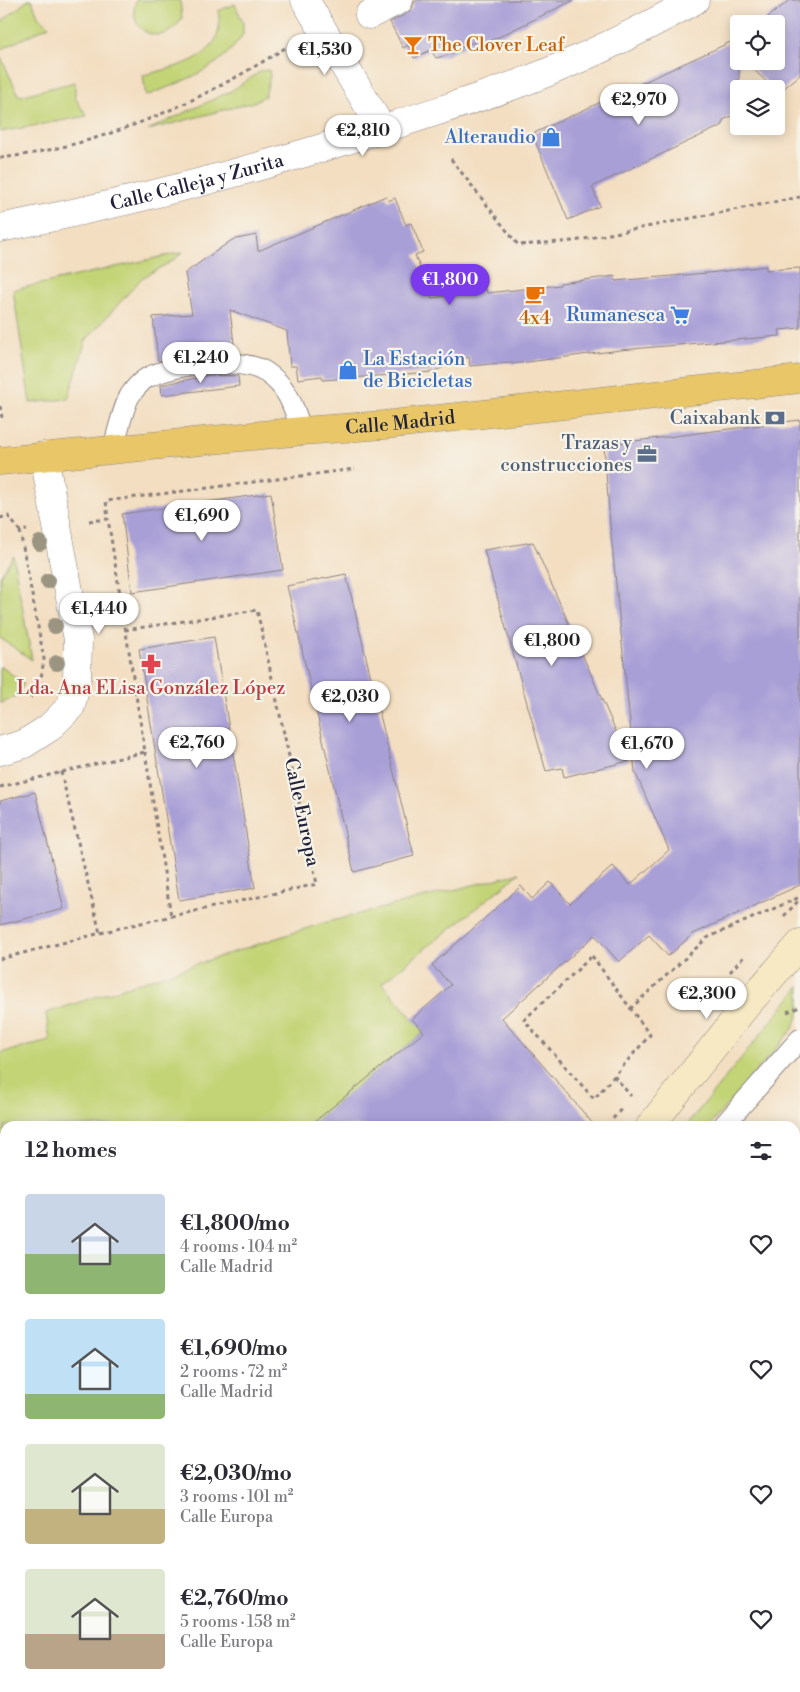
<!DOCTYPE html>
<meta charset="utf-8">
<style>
:root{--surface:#fff;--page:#f2f2f3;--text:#2b2b33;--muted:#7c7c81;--accent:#7c3aed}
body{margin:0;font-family:"Libre Bodoni",serif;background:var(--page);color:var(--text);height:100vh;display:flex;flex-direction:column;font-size:19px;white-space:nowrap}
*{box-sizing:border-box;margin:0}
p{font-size:16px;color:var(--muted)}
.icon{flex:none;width:28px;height:28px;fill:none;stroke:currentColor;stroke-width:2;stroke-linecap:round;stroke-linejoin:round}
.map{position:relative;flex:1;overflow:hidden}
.sheet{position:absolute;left:0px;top:1121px;width:800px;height:571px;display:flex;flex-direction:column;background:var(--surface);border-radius:15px 15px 0 0;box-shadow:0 2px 12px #0003}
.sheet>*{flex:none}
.fabs{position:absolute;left:730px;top:15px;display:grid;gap:10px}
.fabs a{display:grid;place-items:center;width:55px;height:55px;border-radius:5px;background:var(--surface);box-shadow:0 2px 12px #0003;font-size:25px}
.price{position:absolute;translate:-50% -42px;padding:0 11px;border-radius:18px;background:#fff;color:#222;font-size:16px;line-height:32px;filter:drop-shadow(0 1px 2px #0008)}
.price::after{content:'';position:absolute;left:50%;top:30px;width:15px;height:11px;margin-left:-8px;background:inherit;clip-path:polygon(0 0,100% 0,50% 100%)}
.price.active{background:var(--accent);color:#fff}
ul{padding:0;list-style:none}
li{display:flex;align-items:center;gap:15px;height:125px;padding:0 25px}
li span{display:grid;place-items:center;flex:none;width:140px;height:100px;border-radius:5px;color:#555}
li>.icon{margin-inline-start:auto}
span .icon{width:60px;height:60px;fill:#fffc;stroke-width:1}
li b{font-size:21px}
h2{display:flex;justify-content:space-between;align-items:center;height:60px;padding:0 25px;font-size:21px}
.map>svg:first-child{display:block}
</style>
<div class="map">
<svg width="800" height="1692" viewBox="0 0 800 1692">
<rect width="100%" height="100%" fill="#f7f3e8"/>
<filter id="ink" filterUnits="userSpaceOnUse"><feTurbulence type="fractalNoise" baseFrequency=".02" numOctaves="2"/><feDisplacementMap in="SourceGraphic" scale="10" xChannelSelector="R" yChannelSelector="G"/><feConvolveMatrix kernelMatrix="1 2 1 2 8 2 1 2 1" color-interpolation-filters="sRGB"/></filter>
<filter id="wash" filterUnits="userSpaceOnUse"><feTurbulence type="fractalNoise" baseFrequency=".0096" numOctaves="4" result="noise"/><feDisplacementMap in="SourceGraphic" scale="20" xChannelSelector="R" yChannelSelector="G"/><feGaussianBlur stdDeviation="1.12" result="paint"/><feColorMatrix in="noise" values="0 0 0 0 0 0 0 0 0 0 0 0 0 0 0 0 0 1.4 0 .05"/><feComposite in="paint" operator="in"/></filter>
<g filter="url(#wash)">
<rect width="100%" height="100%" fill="#f3dec1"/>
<!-- green -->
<path fill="#c3d476" stroke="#727b58" d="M28,0H32L38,16L49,26L0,50V23Z
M136,0H180L182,18C166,49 125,34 136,0Z
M235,4L243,23V34C222,69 183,81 146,96L143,75C177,67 228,58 218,11Z
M0,55L19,96L75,82V98L87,116L0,132Z
M269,70L270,76L265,96L254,102L148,130L231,91L261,71Z
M183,252L174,260L142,278L86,340L68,399L30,403L13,290Z
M13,556L32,660L0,638V576Z
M0,666L24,683C19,695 13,700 0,703Z
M520,873L382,983L424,1032L309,1126H5V1296L0,1299V1053L50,1041L46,1013L320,924Z
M800,986V1011L793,1029L709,1126H686Z"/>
<g id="blocks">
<!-- building -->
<path fill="#a89fd7" d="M418,0H574L476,48L473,42L448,55L436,58L431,50L414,58L408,45L403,48L390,22L406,14L412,9L414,2Z
M790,0H800V75L778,93L745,61H776V24H759Z
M739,38V113L723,120V125L592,187L600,206L568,220L532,134Z
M386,196L388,201L395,198L406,225L411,223L423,252L415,255L432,298L486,289L487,293L560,285V283L615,276V281L718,272L766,266V270L800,268V328L779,330L780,336L620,350L512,364L511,362L470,366L469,357L432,372L323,380L322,376L298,379L296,366H290L287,331L230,310L235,352L192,353L158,361L153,317L192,314L185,273L232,240L256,235L258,251Z
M210,375L238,376L239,386L162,395L161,385Z
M800,420V885L693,934L668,956L649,935L619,962L595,935L502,1018L595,1126H309L424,1032L412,1019L451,985L432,965L521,886L532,899L550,882L570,904L613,866L630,885L669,850L635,772L610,525L604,445Z
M271,493L283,570L132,592L122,514Z
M533,542L629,761L564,777L562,768L546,771L484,550Z
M346,574L414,856L354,872L287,586Z
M214,637L255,888L179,900L139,649Z
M35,792L64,909L0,925V801Z"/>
</g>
</g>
<g filter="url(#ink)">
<use href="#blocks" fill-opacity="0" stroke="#8a807e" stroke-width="1"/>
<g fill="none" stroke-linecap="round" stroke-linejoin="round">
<defs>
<path id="service" d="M113,448C117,436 124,403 131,394C135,388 144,378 151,376C178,364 242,356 267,373C289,388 293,407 302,431
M723,1126L800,1039
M0,1623L5,1621"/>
<path id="pedestrian" d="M369,15L399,0"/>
<g id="minor">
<path d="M305,0L382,129"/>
<path id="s1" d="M0,228C134,202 266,167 395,125C446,108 497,93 546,73C597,52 647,27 695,0"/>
<path d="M0,751L24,744L49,728L71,706L77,679L78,640L44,456"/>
</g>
<path id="secondary" d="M650,1126L746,1006L800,944
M0,1557L5,1554"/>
<g id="primary">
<path id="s2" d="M0,461L302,431L384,425L800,379"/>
</g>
</defs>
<!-- service casing -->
<use href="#service" stroke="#8a807e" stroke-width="22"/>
<!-- pedestrian casing -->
<use href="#pedestrian" stroke="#8a807e" stroke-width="29"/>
<!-- minor casing -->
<use href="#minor" stroke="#8a807e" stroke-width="29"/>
<!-- secondary casing -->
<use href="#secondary" stroke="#8a807e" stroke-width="29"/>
<!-- primary casing -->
<use href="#primary" stroke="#8a807e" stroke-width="29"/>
<!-- path -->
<path stroke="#8a807e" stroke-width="3" stroke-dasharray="4 4" stroke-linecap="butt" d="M0,158C106,146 204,100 293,43
M451,159L518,245L574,241L800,197
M0,406L2,418
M0,518L8,516L20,531L27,530
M89,521L108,519L106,501L355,469
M20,531L44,659L41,678L29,700
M145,752L171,916
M61,772L100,933
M0,787L145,752L108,519
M784,916L800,899
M592,956L650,1035L594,1099L524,1020Z
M0,959L132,925L317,884L257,610L125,630
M730,972L746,954
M630,1009L707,938L800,897
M787,1012L800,1007
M614,1076L631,1096
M612,1126L611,1121L622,1108"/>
<!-- service -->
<use href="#service" stroke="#fff" stroke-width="20"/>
<!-- pedestrian -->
<use href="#pedestrian" stroke="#fff" stroke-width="28"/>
<!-- minor -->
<use href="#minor" stroke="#fff" stroke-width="28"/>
<!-- secondary -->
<use href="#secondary" stroke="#f6e9c3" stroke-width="28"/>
<!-- primary -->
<use href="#primary" stroke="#e9c769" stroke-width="28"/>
</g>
<!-- trees -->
<g fill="#9a9481">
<circle cx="40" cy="543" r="8"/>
<circle cx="48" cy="581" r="8"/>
<circle cx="55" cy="626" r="8"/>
<circle cx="57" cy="663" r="8"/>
</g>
</g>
<!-- icons -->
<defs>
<symbol id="bar-bare" viewBox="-9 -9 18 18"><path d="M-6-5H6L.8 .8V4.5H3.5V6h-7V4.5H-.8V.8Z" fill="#e8710a" stroke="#f7f3e8" stroke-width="2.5" paint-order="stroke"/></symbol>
<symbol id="shop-bare" viewBox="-9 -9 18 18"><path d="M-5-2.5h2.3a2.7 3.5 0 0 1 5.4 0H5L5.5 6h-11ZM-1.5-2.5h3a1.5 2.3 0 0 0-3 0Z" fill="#3f7fe0" stroke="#f7f3e8" stroke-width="2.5" paint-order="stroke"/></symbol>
<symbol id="cafe-bare" viewBox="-9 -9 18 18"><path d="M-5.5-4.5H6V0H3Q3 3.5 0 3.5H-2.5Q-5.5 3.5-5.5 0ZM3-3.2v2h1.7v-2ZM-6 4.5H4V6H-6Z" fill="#e8710a" stroke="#f7f3e8" stroke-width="2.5" paint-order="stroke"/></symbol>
<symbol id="supermarket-bare" viewBox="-9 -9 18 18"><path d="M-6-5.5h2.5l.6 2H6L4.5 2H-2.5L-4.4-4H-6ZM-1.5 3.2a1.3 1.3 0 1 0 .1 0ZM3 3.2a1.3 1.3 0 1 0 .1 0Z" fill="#3f7fe0" stroke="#f7f3e8" stroke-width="2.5" paint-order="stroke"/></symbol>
<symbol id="bank-bare" viewBox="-9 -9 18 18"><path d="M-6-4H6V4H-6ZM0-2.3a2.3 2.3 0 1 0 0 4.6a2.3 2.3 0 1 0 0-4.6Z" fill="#5c6f8a" stroke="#f7f3e8" stroke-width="2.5" paint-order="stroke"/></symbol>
<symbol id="office-bare" viewBox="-9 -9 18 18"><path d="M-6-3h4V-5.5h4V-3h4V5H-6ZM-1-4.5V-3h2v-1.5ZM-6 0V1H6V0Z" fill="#5c6f8a" stroke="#f7f3e8" stroke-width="2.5" paint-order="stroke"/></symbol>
<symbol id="pharmacy-bare" viewBox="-9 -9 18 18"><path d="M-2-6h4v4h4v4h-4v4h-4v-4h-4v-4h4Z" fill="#e0444e" stroke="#f7f3e8" stroke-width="2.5" paint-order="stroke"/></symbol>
</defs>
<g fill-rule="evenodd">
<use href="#bar-bare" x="399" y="31" width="28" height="28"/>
<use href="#shop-bare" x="537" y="123" width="28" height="28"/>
<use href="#cafe-bare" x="521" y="280" width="28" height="28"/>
<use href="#supermarket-bare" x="666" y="301" width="28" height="28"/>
<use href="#shop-bare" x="334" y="356" width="28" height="28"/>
<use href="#bank-bare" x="761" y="404" width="28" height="28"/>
<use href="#office-bare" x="633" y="440" width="28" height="28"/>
<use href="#pharmacy-bare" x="137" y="650" width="28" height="28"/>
</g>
<g text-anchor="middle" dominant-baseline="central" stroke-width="4.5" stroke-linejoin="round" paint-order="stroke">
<!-- food labels -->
<g font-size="19" fill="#c56008" stroke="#f7f3e8" text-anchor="start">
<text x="428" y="45">The Clover Leaf</text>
<text x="535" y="318" text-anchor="middle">4x4</text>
</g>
<!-- shop labels -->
<g font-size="19" fill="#366cbe" stroke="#f7f3e8" text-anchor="end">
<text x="536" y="137">Alteraudio</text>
<text x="665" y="315">Rumanesca</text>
<text x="363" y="359" text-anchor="start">La Estación<tspan x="363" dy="22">de Bicicletas</tspan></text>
</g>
<!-- street labels -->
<g font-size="19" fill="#22223b" stroke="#f7f3e8">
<text stroke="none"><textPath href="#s1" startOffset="202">Calle Calleja y Zurita</textPath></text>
<text stroke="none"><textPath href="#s2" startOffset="402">Calle Madrid</textPath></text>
<text transform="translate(302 812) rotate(78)">Calle Europa</text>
</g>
<!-- service labels -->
<g font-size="19" fill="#4e5e75" stroke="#f7f3e8" text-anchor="end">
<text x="760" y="418">Caixabank</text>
<text x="632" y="443">Trazas y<tspan x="632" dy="22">construcciones</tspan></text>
</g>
<!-- health labels -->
<g font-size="19" fill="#be3a42" stroke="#f7f3e8">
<text x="151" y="688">Lda. Ana ELisa González López</text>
</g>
</g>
</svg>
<div class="fabs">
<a><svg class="icon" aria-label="locate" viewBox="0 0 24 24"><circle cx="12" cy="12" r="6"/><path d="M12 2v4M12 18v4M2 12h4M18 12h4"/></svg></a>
<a><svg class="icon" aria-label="layers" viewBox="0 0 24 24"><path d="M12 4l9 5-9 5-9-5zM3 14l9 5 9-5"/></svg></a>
</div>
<b class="price" style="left:325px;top:76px">€1,530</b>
<b class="price" style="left:639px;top:126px">€2,970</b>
<b class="price" style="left:363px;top:157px">€2,810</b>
<b class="price active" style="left:450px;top:306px">€1,800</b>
<b class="price" style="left:201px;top:384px">€1,240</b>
<b class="price" style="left:202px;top:542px">€1,690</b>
<b class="price" style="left:99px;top:635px">€1,440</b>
<b class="price" style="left:552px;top:667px">€1,800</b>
<b class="price" style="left:350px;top:723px">€2,030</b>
<b class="price" style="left:197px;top:769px">€2,760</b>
<b class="price" style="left:647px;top:770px">€1,670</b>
<b class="price" style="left:707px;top:1020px">€2,300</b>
<section class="sheet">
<h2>12 homes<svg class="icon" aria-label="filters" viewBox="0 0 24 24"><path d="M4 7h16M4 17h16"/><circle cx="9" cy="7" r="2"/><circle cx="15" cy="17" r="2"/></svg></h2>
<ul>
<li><span style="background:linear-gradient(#c9d6e8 60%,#8fb573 0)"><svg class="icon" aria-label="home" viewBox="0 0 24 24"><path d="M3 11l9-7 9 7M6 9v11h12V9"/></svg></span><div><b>€1,800/mo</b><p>4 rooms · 104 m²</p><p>Calle Madrid</p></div><svg class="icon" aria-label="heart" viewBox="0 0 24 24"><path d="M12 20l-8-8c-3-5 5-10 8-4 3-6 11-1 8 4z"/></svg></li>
<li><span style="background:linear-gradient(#bfe0f5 75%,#8fb573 0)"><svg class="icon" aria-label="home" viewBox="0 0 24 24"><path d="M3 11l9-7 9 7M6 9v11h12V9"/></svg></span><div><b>€1,690/mo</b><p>2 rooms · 72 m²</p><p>Calle Madrid</p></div><svg class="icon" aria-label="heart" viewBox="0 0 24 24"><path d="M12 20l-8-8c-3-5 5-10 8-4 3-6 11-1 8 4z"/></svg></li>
<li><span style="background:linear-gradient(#dfe7d0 65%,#c2b280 0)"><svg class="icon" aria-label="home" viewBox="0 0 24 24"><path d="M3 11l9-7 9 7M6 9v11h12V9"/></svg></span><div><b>€2,030/mo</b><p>3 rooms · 101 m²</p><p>Calle Europa</p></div><svg class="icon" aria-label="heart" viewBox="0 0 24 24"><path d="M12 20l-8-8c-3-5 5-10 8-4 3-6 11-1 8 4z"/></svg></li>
<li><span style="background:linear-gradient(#dfe7d0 65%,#b9a48a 0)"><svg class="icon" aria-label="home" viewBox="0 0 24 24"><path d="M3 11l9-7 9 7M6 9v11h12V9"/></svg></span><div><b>€2,760/mo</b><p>5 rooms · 158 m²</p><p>Calle Europa</p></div><svg class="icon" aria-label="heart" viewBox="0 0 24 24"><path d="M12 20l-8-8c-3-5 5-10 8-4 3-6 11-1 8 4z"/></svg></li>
</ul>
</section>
</div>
